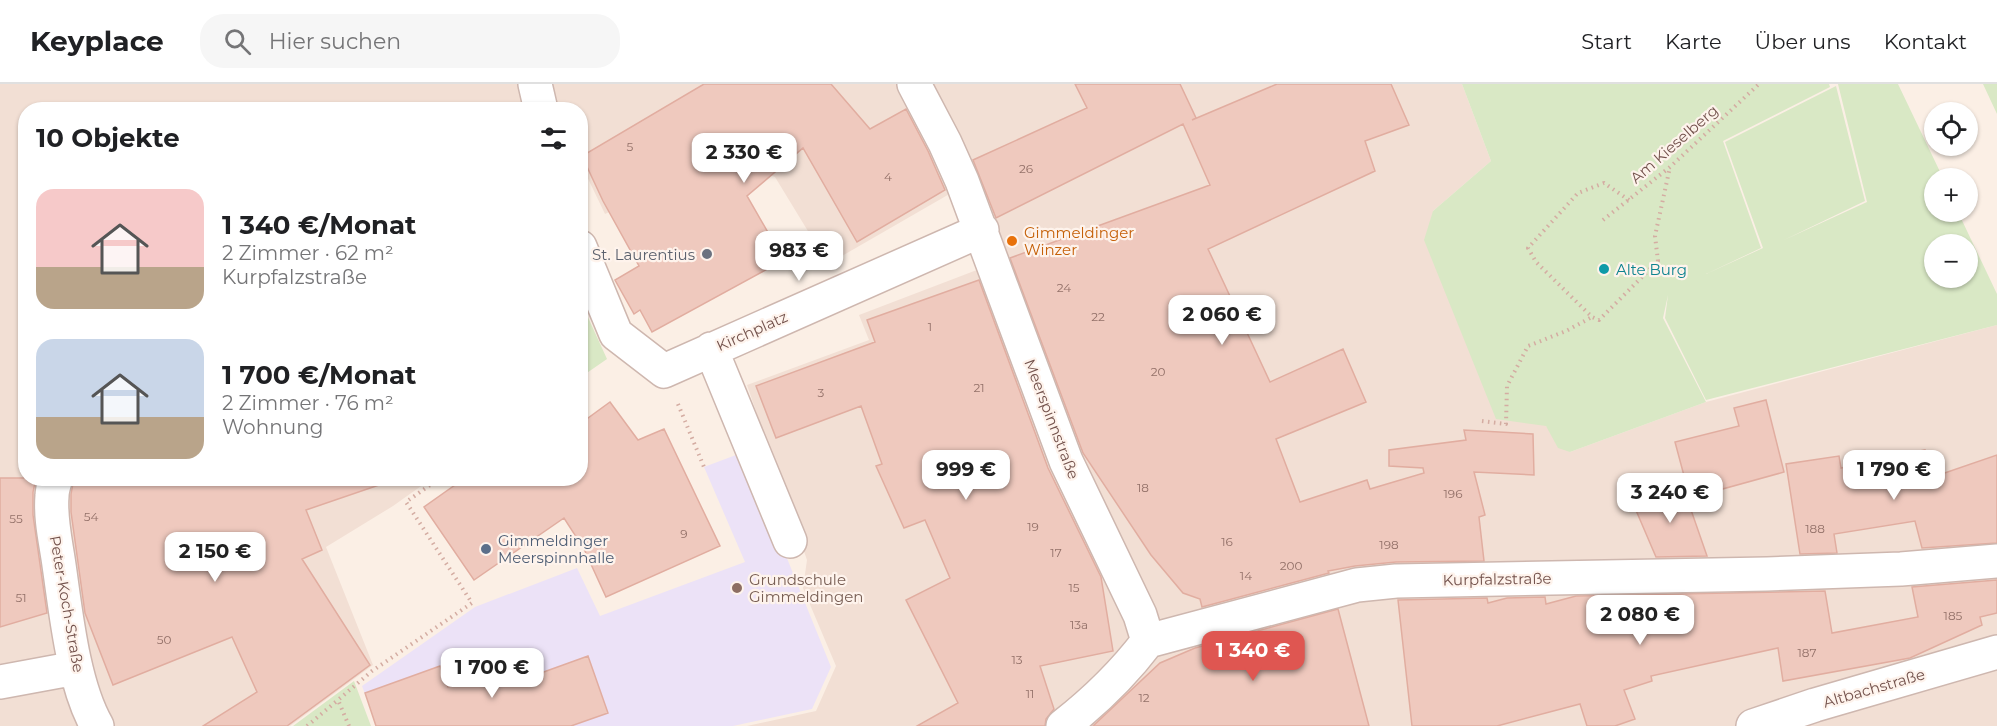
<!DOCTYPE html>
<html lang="de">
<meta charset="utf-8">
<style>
:root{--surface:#fff;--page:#f6f6f6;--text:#202124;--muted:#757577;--line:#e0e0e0;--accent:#df5651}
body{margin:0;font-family:Montserrat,sans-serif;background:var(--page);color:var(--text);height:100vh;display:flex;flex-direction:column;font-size:22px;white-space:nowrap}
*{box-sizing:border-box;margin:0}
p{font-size:20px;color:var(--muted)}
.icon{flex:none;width:33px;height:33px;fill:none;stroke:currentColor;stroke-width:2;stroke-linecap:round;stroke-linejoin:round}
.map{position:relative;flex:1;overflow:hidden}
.drawer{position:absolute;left:18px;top:18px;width:570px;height:384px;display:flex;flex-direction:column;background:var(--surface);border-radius:24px;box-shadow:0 2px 4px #0004}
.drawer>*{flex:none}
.buttons{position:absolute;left:1924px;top:18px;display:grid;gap:12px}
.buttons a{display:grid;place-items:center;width:54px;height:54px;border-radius:50%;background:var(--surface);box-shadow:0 2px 4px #0004;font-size:30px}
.price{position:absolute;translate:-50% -51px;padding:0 14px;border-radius:12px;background:#fff;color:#222;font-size:20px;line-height:39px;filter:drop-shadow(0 2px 3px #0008)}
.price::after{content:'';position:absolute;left:50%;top:36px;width:18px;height:14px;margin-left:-9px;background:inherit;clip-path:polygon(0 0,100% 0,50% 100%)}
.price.active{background:var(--accent);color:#fff}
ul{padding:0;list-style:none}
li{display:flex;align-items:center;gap:18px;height:150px;padding:0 18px}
li span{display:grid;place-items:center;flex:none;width:168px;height:120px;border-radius:18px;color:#555}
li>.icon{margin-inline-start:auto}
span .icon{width:72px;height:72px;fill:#fffc;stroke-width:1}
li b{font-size:26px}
h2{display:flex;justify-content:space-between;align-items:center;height:72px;padding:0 18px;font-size:26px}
header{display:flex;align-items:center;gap:36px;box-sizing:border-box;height:84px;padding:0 30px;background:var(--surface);border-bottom:2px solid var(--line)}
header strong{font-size:28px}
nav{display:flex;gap:33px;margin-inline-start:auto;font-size:21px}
.search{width:420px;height:54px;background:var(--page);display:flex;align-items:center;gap:15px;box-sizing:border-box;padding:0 21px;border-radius:24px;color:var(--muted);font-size:22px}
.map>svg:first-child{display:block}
</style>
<header>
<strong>Keyplace</strong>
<div class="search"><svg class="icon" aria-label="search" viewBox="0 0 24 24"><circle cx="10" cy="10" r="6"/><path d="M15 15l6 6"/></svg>Hier suchen</div>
<nav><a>Start</a><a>Karte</a><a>Über uns</a><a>Kontakt</a></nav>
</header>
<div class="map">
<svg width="1997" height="642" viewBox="0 0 1997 642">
<rect width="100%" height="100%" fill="#fbefe5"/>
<!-- residential -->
<path fill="#f2dfd4" d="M0,0H1462L1491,77L1433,127L1546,342L1570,368L1706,318L1997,241V642H747L816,627L836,582L803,504L807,476L747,301L869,256L859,231L1003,176L972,97L828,180L775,93L742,79L676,97L605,130L581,80L580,26H26V394L431,395L393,422L326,463L373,581L290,642H0Z"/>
<!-- education -->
<path fill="#ece2f7" d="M744,368L831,583L812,625L733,642H377L362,602L475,523L577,484L600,532L745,478L704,383Z"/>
<!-- green -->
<path fill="#d9e8c5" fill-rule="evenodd" d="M1462,0H1829L1830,3L1723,57L1761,164L1706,190L1763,164L1725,58L1836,2L1865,117L1784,156L1867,118L1838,0H1898L1943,94H1935V128H1958L1997,210V241L1706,316L1665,234L1668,211L1663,234L1706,318L1570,368L1558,364L1546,342L1496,335L1424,156L1433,127L1491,77ZM1968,160V194H1935V160Z
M1983,0H1997V30Z
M581,218L607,275L581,293H580Z
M354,597L371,642H293Z"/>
<!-- building -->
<path fill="#efc9be" stroke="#e1ada0" stroke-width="1.5" d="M704,0H831L870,45L906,25L928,67L945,106L857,158L803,64L747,112L784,176L652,248L640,226L634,230L615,196L639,182L603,117L582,72Z
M1075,0H1180L1196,34L1192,36L1277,0H1391L1409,41L1365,57L1375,87L1208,165L1270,298L1343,265L1366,318L1276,355L1300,418L1367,396L1370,405L1424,389L1423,384L1389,382V366L1466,356L1464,346L1533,350L1534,391L1474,388L1485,431L1479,433L1484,477L1396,478L1355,482L1328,487L1329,489L1202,523L1200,515L1183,509L1151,471L1083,369L1010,174L1210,101L1183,40L996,134L973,76L1087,24Z
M979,196L1048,384L1101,493L1113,567L1040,582L1054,625L1046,635L1045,642H917L958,619L906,516L950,494L925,436L904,444L876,382L882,380L861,322L776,354L756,302L875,258L867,236Z
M1766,316L1784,388L1690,414L1675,358L1739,342L1734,324Z
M610,318L638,356L664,345L720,462L606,513L584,465L564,434L474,496L424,423L465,394H580V340Z
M1925,366L1933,393L1997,371V459L1922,464L1915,437L1834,450L1837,469L1800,470L1786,380L1839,372L1841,384Z
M0,394H36L33,408V431L47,529L0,543Z
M74,394H381L382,400L306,426L322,466L302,475L370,581L287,642H203L257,608L232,553L113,601L85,529L71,428V410Z
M1682,400L1707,472L1656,473L1632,417Z
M1997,496V529L1980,533L1982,541L1910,574L1783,597L1778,564L1651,592L1652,597L1624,606L1635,635L1615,642H1587L1580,620L1497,642H1412L1398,516L1487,514L1488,519L1507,514L1545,513L1546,520L1576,512L1825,507L1832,549L1918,533L1912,503Z
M1338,525L1369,642H1093L1160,579L1195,564Z
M588,572L608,629L571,642H376L365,609L440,582L448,603L520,577L527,594Z"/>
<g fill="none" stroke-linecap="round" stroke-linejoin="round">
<defs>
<path id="minor" d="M535,0L541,26
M914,0L945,59L962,97L1066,377L1140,531L1148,557
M580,163L616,250L664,287L982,146
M711,265L790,457
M56,394C54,400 52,406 52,412C50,435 56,459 59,481C66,529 73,600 97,642
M1148,557L1357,501L1396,497L1767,490L1901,485L1997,477
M0,598L76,584
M1063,642C1095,617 1123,590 1148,557
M1753,642L1815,621L1997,568"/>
</defs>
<!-- minor casing -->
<use href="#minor" stroke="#ceb7af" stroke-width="36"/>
<!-- path -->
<path stroke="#d4aca2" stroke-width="4" stroke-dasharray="1.5 4.5" stroke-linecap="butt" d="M1629,116L1604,99L1578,109L1528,164L1536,178L1592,233L1599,236L1658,177L1655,152L1670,83
M1603,136L1670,83L1759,0
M678,320L704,383
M1482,337L1506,340L1507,302L1528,262L1566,247L1592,233
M307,642L338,616
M349,642L338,616L372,587L472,519L406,418L440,394"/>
<!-- minor -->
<use href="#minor" stroke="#fff" stroke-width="33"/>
</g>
<!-- markers -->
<circle fill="#e8710a" stroke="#fef3ec" stroke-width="2" cx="1012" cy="157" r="6"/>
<circle fill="#6b7280" stroke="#fef3ec" stroke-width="2" cx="707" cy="170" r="6"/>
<circle fill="#0f9aa8" stroke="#fef3ec" stroke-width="2" cx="1604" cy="185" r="6"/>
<circle fill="#5c6f8a" stroke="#fef3ec" stroke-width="2" cx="486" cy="465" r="6"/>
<circle fill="#8d6e63" stroke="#fef3ec" stroke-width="2" cx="737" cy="504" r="6"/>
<g text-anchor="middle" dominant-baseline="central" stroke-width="4.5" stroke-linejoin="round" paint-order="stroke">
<!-- number labels -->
<g font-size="12" fill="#927068">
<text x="630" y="62">5</text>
<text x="1026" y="84">26</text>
<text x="888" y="92">4</text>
<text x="1064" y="203">24</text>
<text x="1098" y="232">22</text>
<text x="930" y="242">1</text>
<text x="1158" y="287">20</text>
<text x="979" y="303">21</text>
<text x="821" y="308">3</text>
<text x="1143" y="403">18</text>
<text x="1453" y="409">196</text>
<text x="91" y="432">54</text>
<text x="16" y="434">55</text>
<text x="1033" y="442">19</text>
<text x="1815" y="444">188</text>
<text x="684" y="449">9</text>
<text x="1227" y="457">16</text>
<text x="1389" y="460">198</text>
<text x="1056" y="468">17</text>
<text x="1291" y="481">200</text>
<text x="1246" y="491">14</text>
<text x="1074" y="503">15</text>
<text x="21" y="513">51</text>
<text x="1953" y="531">185</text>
<text x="1079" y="540">13a</text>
<text x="164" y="555">50</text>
<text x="1807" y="568">187</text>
<text x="1017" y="575">13</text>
<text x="1030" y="609">11</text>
<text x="1144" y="613">12</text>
</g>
<!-- street labels -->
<g font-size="15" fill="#73524c" stroke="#fef3ec">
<text transform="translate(1674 60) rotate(-41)">Am Kieselberg</text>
<text transform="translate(752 247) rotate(-24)">Kirchplatz</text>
<text transform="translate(1052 335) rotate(69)">Meerspinnstraße</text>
<text transform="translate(1497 495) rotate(-1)">Kurpfalzstraße</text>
<text transform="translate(67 520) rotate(80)">Peter-Koch-Straße</text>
<text transform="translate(1874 604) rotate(-16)">Altbachstraße</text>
</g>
<!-- food labels -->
<g font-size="15" fill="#c56008" stroke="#fef3ec" text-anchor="start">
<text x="1024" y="148">Gimmeldinger<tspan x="1024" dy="17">Winzer</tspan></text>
</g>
<!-- worship labels -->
<g font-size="15" fill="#5b616d" stroke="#fef3ec" text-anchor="end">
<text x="695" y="170">St. Laurentius</text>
</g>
<!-- culture labels -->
<g font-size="15" fill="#0d838f" stroke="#fef3ec" text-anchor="start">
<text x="1616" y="185">Alte Burg</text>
</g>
<!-- service labels -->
<g font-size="15" fill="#4e5e75" stroke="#fef3ec" text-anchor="start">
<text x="498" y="456">Gimmeldinger<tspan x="498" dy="17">Meerspinnhalle</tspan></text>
</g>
<!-- education labels -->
<g font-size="15" fill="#785e54" stroke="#fef3ec" text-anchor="start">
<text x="749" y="495">Grundschule<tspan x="749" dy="17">Gimmeldingen</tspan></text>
</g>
</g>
</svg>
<div class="buttons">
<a><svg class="icon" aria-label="locate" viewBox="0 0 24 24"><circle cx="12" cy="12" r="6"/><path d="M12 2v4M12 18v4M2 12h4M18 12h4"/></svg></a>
<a>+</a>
<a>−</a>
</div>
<b class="price" style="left:744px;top:100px">2 330 €</b>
<b class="price" style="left:799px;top:198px">983 €</b>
<b class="price" style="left:1222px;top:262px">2 060 €</b>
<b class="price" style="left:966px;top:417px">999 €</b>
<b class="price" style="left:1894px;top:417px">1 790 €</b>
<b class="price" style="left:1670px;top:440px">3 240 €</b>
<b class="price" style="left:215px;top:499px">2 150 €</b>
<b class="price" style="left:1640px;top:562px">2 080 €</b>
<b class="price active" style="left:1253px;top:598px">1 340 €</b>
<b class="price" style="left:492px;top:615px">1 700 €</b>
<section class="drawer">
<h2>10 Objekte<svg class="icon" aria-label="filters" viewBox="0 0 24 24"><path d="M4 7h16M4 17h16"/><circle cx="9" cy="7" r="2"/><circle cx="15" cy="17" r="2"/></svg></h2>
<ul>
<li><span style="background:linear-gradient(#f6c9c9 65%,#b9a48a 0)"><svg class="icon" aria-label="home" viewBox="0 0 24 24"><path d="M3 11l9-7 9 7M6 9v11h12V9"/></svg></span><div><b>1 340 €/Monat</b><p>2 Zimmer · 62 m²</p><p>Kurpfalzstraße</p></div></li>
<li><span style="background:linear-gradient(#c9d6e8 65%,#b9a48a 0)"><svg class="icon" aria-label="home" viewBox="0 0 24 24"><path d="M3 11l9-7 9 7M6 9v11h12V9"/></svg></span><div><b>1 700 €/Monat</b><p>2 Zimmer · 76 m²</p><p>Wohnung</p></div></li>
</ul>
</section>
</div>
